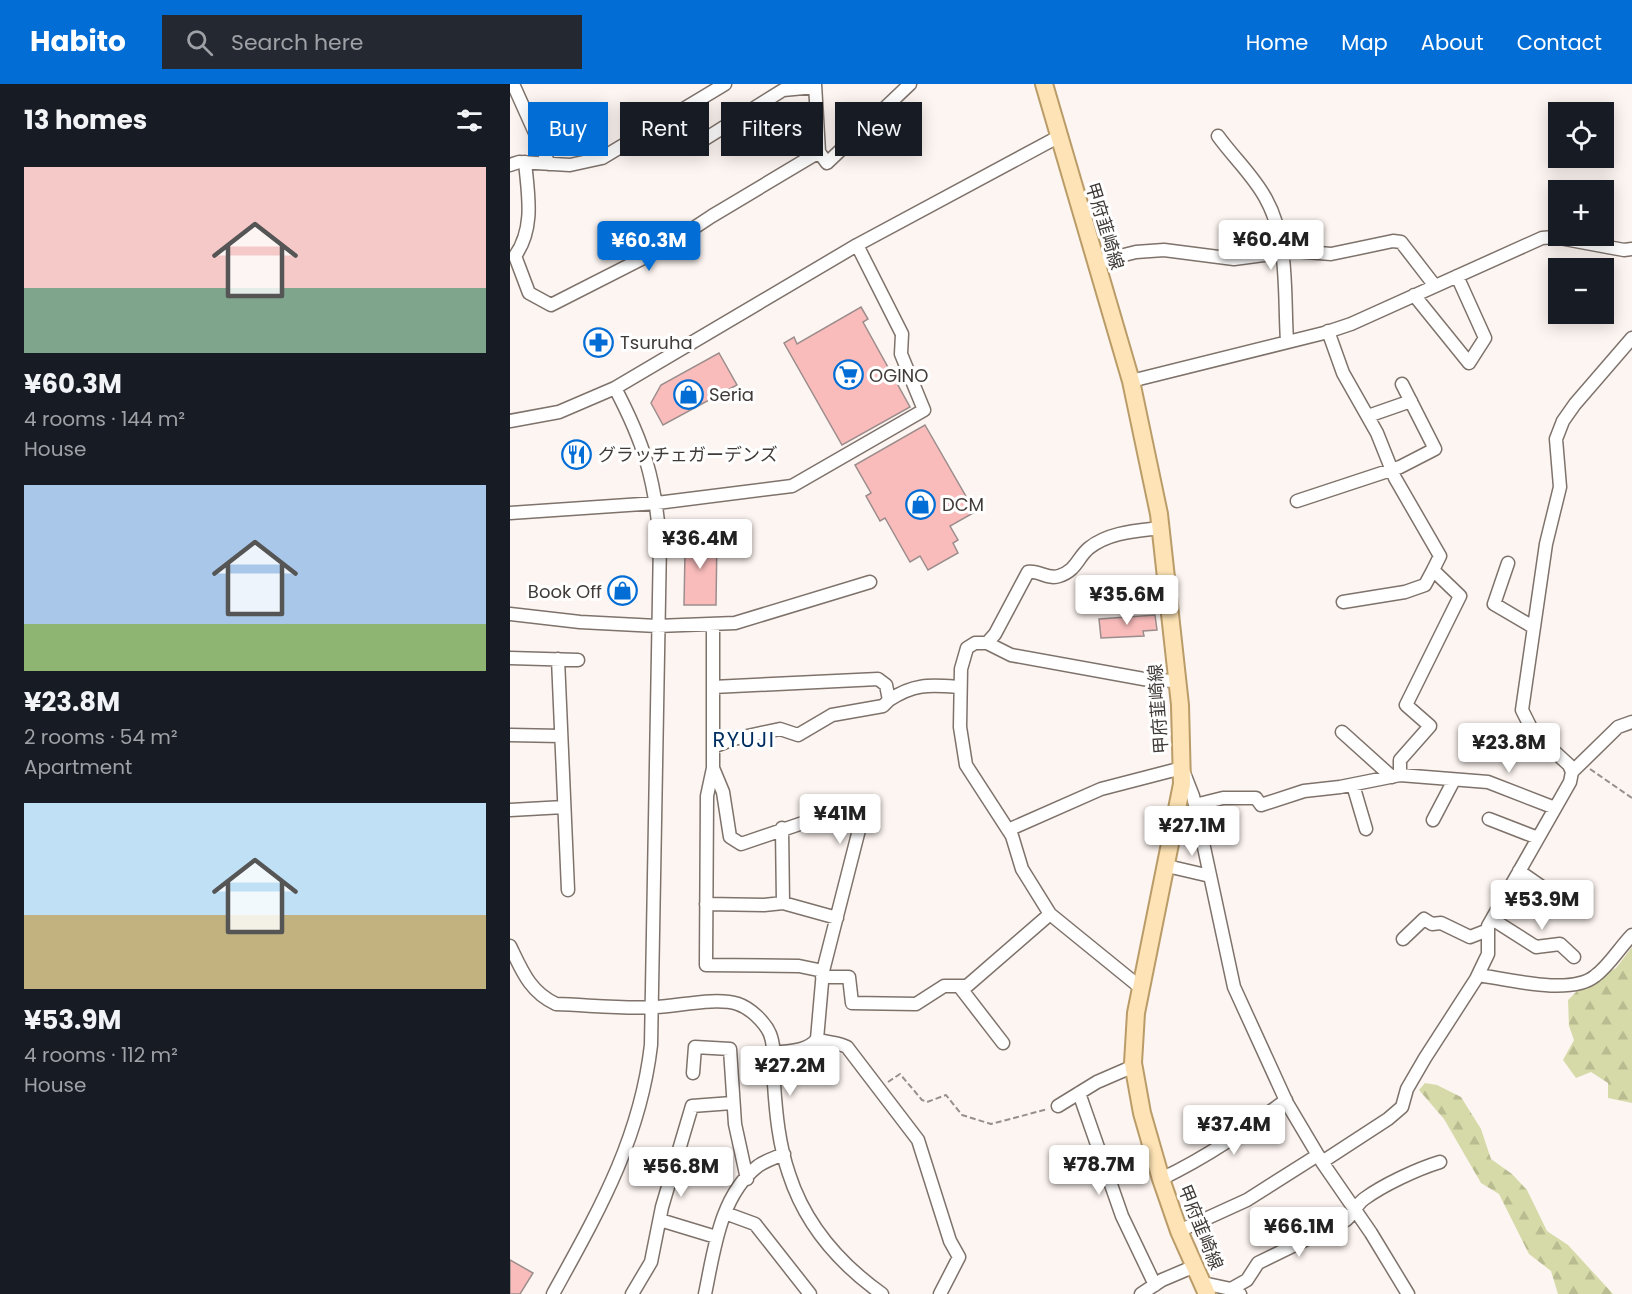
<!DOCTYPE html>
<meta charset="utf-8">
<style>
:root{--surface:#171b24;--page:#242831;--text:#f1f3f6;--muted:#9ea1a6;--accent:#016dd5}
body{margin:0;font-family:Poppins,"Noto Sans JP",sans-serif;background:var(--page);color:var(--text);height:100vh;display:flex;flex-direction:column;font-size:22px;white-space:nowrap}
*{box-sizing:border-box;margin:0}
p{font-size:20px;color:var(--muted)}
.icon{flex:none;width:33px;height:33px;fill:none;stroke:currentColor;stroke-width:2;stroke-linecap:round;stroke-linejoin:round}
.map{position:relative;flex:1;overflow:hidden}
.details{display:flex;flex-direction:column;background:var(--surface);width:510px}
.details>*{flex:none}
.banner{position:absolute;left:18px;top:18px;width:570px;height:54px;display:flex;gap:12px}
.buttons{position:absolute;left:1038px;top:18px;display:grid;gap:12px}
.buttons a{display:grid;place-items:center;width:66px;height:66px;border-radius:0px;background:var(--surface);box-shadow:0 3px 15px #0003;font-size:30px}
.price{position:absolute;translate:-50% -51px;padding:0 14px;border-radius:6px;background:#fff;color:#222;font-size:20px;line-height:39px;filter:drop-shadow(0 2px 3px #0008)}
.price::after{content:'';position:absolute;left:50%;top:36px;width:18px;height:14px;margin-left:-9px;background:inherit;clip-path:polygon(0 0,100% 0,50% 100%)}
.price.on{background:var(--accent);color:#fff}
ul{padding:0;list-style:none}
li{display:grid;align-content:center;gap:12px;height:318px;padding:0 24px}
li span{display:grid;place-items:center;height:186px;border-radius:0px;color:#555}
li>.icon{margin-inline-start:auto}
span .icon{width:108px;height:108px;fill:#fffc;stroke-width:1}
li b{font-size:26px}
h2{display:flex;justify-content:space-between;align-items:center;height:72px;padding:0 24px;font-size:26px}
.tag{padding:0 21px;border-radius:0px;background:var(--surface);box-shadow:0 3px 15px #0003;font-size:21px;line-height:54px}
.tag.on{background:var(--accent);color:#fff}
header{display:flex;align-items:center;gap:36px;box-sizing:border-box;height:84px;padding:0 30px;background:var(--accent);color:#fff}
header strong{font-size:28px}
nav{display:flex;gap:33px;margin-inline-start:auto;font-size:21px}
.search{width:420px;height:54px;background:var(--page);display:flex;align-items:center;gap:15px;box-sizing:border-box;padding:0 21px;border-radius:0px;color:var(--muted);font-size:22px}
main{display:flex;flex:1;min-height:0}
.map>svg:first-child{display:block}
</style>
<header>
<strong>Habito</strong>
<div class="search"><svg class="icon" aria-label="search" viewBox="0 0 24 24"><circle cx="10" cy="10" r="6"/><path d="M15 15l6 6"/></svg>Search here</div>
<nav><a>Home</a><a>Map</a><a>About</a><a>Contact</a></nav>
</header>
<main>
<section class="details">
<h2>13 homes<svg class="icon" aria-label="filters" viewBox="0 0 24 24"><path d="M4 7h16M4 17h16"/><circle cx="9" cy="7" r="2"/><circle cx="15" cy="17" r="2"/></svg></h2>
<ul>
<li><span style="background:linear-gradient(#f6c9c9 65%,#7fa58c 0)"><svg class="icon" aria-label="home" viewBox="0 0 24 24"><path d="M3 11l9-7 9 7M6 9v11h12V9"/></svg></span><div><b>¥60.3M</b><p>4 rooms · 144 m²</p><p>House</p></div></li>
<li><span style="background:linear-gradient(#a9c7e8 75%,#8fb573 0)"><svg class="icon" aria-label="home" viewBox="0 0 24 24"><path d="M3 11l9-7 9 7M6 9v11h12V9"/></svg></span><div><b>¥23.8M</b><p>2 rooms · 54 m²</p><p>Apartment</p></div></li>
<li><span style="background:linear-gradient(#bfe0f5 60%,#c2b280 0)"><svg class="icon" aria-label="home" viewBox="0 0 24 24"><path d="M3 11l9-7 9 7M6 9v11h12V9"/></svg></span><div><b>¥53.9M</b><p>4 rooms · 112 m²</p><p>House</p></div></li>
</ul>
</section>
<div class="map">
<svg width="1122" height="1210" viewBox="0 0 1122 1210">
<defs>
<pattern id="forest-firs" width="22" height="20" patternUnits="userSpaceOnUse" patternTransform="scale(1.5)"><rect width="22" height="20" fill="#d6daa8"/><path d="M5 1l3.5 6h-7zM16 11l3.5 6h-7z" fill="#b9bc91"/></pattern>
</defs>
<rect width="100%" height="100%" fill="#fdf5f1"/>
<!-- forest -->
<path fill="url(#forest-firs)" d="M1122,863V1019L1098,1014V999L1081,988L1066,994L1053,976L1064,956L1059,942L1058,916L1068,906L1106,884Z
M915,999L927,1001L951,1013L971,1045L981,1075L1002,1090L1017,1106L1037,1147L1058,1161L1103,1210H1048L1041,1187L1019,1170L989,1110L971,1099L934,1035L909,1006Z"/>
<!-- building -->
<path fill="#f9bcbb" stroke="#9c8d8d" stroke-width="1.5" d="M351,223L358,235L353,238L400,323L332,361L274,259L284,253L287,260Z
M209,269L227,301L153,341L141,319L151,301Z
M415,341L465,428L440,442L448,456L443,459L448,469L418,486L410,472L400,478L375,434L370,437L356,412L361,409L345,381Z
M171,453H207L206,521H174L175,468L171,470Z
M645,531L647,546L633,547L634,552L591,554L589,535Z
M0,1176L23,1189L10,1210H0Z"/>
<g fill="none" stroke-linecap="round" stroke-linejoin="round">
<defs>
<path id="minor" d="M3,0L39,80
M708,52C723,73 744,92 756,115C779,156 774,212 777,257
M187,60L273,6L305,3
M309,68L317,79L400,0
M15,78C18,110 25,144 5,172L19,209L41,221L155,163L202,132L309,68L305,0
M0,81L9,78L60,81L92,74L215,0
M586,178L626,168L654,166L724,175L784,167L821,170L883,157L891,158L925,202
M904,211L959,279L975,254L947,192
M818,247L833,289L867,349L885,394L930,472L923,486L950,512L896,621L920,642L890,676V691
M621,297L814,249L841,240L1032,154L1044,153L1114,166L1122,165
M858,332L901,317
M0,337L49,328L105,304L347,161L548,53
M787,417L890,383L925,365L892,300
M0,429L147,419L282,402L414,326L391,270L392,250L347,161
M998,479L984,520L1023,543
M833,518L895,508L915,501L923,486
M0,530L70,538L147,542L225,539L360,498
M203,540V684L197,712L196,881L289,882L313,887
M477,559L501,571L639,596L667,597
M0,574L68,576
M48,575L58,806
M203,603L368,595L376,601L379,616L373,622L322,631L288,651L270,645L224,655L203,663
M379,616C405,599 420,601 450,603
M832,648L882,693
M0,651L51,652
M203,684L213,708L220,753L231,760L322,729L351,738L313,887L307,955C297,968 278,967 263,969
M1062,688L1108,643L1122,638
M843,701L856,745
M685,721L713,714H746L751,721L794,707L830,703L890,691L978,698L1045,724
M0,726L54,723
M979,735L1028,754
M923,736L944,696
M498,746L591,705L672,684L683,712L724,903L777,1019L812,1078L861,1149L898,1210
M657,782L700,792
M1009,787L1039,808
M273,819L327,834
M196,820L254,821L273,819L272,744
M982,835L1026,863L1050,860L1064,873
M893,855L914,835L922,840L931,839L960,853L978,846
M0,862C12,887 20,908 46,920C79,921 113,925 146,923C169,922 206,913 228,920C240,924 255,938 260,950C266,965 263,985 264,1000C266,1030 269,1061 279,1090C295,1140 330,1180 372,1210
M968,891C997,895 1061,912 1085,892C1099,882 1110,863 1122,851
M312,893H339L342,919L406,920L434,902H457L540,830
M449,902L493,959
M631,904L540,830L512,785L502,752L456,681L450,643L451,585L457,564L465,559H477L485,550L518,488C529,486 538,496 549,492C567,486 567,474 579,464C599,448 626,447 651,444
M307,955C317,959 327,958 337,963L408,1056L440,1157L449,1173L430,1210
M183,989L185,963L220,965L225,1040L237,1095
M569,1009L612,1132L645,1201
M548,1022L587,998L624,982
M812,1078L878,1035L892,1023L897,1005L915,974L966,895L978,870V842L1060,698L1062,688L1059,681L1023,648L1012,626L1036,460L1050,403L1046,355L1053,337L1065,320L1122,254
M651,1095C697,1073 736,1046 776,1016
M215,1129L245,1140L300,1210
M150,1136L206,1153
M669,1147L737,1116L808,1071
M693,1199L721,1205L730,1210
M721,1205L737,1196L748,1179L836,1136C843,1130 847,1120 854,1115C873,1101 907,1085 930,1078
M43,1210C88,1128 130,1056 141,961L150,458C145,395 134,359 105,304
M122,1210L141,1178L152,1123L182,1022L222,1019
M195,1210C204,1167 210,1111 248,1082C255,1077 266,1073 274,1070
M631,1210L652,1196L685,1182"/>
<path id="major" d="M534,0L621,297L649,430L670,621L672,700L626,929L623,979L632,1029L651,1095L669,1147L697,1210"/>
</defs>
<!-- minor casing -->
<use href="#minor" stroke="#7e726b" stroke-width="15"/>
<!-- major casing -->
<use href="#major" stroke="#ba9c69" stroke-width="20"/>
<!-- path -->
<path stroke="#96908c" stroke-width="2" stroke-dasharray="6 3" stroke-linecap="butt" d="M1080,685L1122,714
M378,998L390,990L412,1016L417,1018L436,1011L452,1031L481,1040L538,1025"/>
<!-- minor -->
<use href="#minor" stroke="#fff" stroke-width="12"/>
<!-- major -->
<use href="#major" stroke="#fde3b5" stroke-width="16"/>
</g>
<!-- icons -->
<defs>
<symbol id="pharmacy-ring" viewBox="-11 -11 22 22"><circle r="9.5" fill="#fff" stroke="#016dd5" stroke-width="1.5"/><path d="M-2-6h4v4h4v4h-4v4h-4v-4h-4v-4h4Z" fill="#016dd5"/></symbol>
<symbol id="supermarket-ring" viewBox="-11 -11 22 22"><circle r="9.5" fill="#fff" stroke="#016dd5" stroke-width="1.5"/><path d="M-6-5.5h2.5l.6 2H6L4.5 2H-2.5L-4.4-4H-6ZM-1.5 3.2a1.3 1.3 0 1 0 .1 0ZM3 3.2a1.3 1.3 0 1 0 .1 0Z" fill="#016dd5"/></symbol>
<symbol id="shop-ring" viewBox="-11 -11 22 22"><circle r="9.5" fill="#fff" stroke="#016dd5" stroke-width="1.5"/><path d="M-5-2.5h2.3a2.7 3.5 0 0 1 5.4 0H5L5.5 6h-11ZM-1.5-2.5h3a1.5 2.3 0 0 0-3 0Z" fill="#016dd5"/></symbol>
<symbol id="restaurant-ring" viewBox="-11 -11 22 22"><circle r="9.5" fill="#fff" stroke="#016dd5" stroke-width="1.5"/><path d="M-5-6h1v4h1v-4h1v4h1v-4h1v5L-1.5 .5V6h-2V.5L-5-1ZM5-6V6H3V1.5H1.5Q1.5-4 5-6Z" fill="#016dd5"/></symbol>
</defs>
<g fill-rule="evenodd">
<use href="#pharmacy-ring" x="72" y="242" width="33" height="33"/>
<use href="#supermarket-ring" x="322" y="274" width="33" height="33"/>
<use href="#shop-ring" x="162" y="294" width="33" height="33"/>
<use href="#restaurant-ring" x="50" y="354" width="33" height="33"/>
<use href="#shop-ring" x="394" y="404" width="33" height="33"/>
<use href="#shop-ring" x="96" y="490" width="33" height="33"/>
</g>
<g text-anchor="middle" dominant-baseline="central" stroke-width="6" stroke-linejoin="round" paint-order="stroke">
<!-- street labels -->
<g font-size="18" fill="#403b38" stroke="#fff">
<text transform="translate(595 142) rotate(73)">甲府韮崎線</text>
<text transform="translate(648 625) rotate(-94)">甲府韮崎線</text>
<text transform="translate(691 1143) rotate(68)">甲府韮崎線</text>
</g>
<!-- poi labels -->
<g font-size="18" fill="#403b38" stroke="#fff" text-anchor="start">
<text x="110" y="258">Tsuruha</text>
<text x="359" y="291">OGINO</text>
<text x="199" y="310">Seria</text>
<text x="88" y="370">グラッチェガーデンズ</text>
<text x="432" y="420">DCM</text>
<text x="92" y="507" text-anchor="end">Book Off</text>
</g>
<!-- quarter labels -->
<g font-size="21" letter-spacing="1.5" fill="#012e60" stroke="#fff">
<text x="234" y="655">RYUJI</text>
</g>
</g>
</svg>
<div class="buttons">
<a><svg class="icon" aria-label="locate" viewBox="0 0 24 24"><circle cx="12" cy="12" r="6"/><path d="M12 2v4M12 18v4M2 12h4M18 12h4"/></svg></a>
<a>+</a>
<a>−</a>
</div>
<b class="price" style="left:761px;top:187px">¥60.4M</b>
<b class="price on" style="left:139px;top:188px">¥60.3M</b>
<b class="price" style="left:190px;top:486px">¥36.4M</b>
<b class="price" style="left:617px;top:542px">¥35.6M</b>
<b class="price" style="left:999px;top:690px">¥23.8M</b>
<b class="price" style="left:330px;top:761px">¥41M</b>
<b class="price" style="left:682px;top:773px">¥27.1M</b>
<b class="price" style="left:1032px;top:847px">¥53.9M</b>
<b class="price" style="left:280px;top:1013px">¥27.2M</b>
<b class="price" style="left:724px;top:1072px">¥37.4M</b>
<b class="price" style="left:589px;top:1112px">¥78.7M</b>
<b class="price" style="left:171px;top:1114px">¥56.8M</b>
<b class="price" style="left:789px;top:1174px">¥66.1M</b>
<div class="banner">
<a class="tag on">Buy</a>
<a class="tag">Rent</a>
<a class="tag">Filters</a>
<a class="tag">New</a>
</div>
</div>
</main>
